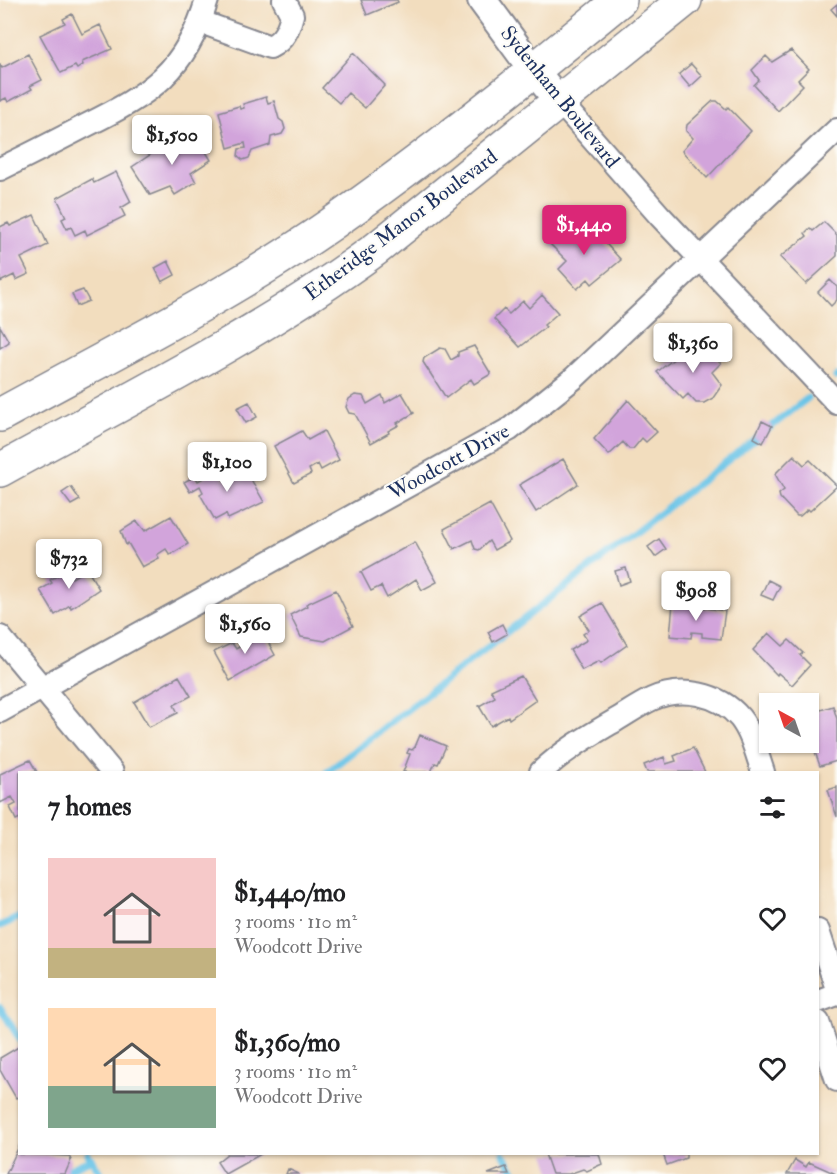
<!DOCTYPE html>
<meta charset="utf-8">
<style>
:root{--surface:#fff;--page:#f2f2f2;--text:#202124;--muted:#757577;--accent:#db2777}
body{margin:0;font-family:"IM FELL Double Pica",serif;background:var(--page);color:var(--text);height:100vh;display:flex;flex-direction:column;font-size:22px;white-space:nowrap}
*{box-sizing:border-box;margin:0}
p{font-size:20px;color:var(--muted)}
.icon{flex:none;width:33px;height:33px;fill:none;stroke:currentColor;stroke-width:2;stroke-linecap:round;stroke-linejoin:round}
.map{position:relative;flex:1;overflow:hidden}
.details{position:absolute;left:18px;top:771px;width:801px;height:384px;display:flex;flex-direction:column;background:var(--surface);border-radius:0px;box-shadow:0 2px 4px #0004}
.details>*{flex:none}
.needle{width:39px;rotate:320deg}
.tools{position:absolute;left:759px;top:693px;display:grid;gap:12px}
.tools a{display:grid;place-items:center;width:60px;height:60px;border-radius:0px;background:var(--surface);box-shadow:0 2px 4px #0004;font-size:30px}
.price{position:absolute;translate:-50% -51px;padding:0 14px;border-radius:6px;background:#fff;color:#222;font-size:20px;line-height:39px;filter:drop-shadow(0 2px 3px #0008)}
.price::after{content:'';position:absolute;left:50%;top:36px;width:18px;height:14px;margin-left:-9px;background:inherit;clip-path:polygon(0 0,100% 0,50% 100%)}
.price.current{background:var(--accent);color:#fff}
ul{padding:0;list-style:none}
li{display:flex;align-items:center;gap:18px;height:150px;padding:0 30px}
li span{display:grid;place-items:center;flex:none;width:168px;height:120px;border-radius:0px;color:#555}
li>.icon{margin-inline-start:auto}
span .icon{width:72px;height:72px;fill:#fffc;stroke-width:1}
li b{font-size:26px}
h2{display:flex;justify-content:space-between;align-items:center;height:72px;padding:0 30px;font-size:26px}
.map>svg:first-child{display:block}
</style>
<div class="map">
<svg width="837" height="1174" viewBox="0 0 837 1174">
<rect width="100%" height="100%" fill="#fdfcf7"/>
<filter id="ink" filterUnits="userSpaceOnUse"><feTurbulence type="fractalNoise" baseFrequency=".0167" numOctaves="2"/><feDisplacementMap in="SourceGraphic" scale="12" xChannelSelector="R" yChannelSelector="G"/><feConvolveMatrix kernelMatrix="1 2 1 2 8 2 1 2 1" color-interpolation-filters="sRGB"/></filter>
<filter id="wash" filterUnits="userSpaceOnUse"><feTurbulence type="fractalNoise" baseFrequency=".008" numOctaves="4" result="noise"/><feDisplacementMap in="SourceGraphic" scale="24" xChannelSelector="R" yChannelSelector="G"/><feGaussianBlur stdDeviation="1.35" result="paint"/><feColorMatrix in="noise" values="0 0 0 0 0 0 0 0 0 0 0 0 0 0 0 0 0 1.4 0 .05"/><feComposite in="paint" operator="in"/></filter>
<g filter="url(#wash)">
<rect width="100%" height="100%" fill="#f2ddbe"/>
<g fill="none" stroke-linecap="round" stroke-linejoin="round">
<!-- stream -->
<path stroke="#6ac4e7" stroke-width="7" d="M836,377L837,376
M327,772L808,398
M0,926L20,917
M0,1007L20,1040
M88,1154L101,1174
M503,1154L516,1174
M59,1174L92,1159"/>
</g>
<g id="blocks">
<!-- building -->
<path fill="#d2a4db" d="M361,0H397L398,2L367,15Z
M837,4V16L831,9Z
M72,14L82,34L100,25L112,49L82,62L83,65L77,69L75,66L61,73L40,35L65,23L63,19Z
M791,50L809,69L798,80L803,85L778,111L754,85L759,80L752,70L766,56L772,62Z
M353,53L385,85L365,108L348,93L339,103L322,88Z
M28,54L42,80L30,86L32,89L8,102L6,98L0,101V65L2,68Z
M691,64L702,76L690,87L679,74Z
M266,97L268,103L274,101L279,119L283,122L285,129L282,134L271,137L270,145L252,151L249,158L243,160L238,156L239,149L246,148L245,143L228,148L219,112L239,106L240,109L244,108L243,104Z
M713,101H717L726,109L728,107L751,131L707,178L682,151L693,138L686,131L687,125Z
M194,132L211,160L191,173L196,182L175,195L170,187L150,195L132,167L171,141L173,145Z
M116,172L131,202L121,208L125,216L87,235L85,230L75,235L71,227L67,229L62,219L66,217L57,198L92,179L94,183Z
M34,215L48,245L21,258L29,274L16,280L14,275L0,282V227L8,223L10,226Z
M574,222L589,239L596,233L621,260L592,284L588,279L577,289L559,269L567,261L550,244Z
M824,222L837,235V256L806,284L780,257L807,236L805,233L810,228L813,231Z
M168,261L175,275L162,282L155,268Z
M830,280L837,287V300L831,306L818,292Z
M83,290L89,301L77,306L72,294Z
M542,295L558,313L544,325L546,327L520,347L494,319L504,309L509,314L523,301L529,308Z
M0,326L9,342L0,348Z
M698,340L721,363L712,372L722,385L713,398L704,403H696L688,394L683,399L657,372Z
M474,346L491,374L474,384L471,379L446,398L423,362L424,358L440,348L445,349L451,360L458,356V352Z
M402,393L414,413L397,423L399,425L388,431L389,433L371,443L355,414L349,413L346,407L349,399L355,395L363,396L367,404L382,395L385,403Z
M628,400L657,432L646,442L642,438L633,449H629L623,442L609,455L594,439Z
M249,402L257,417L246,423L237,408Z
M762,421L772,426L763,443L754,438Z
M302,431L308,440L324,431L339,460L321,470L318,464L309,469L311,474L294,483L274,446Z
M794,455L804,465L810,460L837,486L810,511L808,509L800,516H797L780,498L779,494L784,490L775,474Z
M563,459L578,484L536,512L519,485Z
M245,469L264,502L228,519L226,514L215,520L200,494L203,492L200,486L190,492L184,482L195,476L198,481L218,470L225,480L231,474Z
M71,487L80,500L71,505L62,493Z
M490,504L510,541L494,550L489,541L479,550L475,549L472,540L454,549L444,529Z
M171,516L188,544L170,555L166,549L157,555L159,558L142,567L128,543L126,545L121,531L137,521L145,531Z
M659,539L666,549L655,557L648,547Z
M415,542L437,582L422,590L416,579L387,598L381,586L371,591L361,572Z
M626,568L630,581L619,585L615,571Z
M87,569L99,589L71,608L70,605L55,615L40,590L52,583L50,580L67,570L72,578Z
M768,580L780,586L773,600L761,595Z
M336,590L353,626L325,641L301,637L290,615L307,606L306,604Z
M602,603L627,645L601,663L599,661L582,670L570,650L587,640L583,634L589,630L580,616Z
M673,603L725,611L721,639L702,637V633L692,632L691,638L670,636Z
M502,624L507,634L493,642L488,632Z
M261,629L275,655L230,681L214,652L232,643L236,649L244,644L242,639Z
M769,633L783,646L789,640L803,653L800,655L810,665L792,685L778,673L777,675L753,650Z
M179,676L191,696L174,705L178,713L149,727L134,702Z
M521,676L536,700L509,719L508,716L491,726L479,706L495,697L491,690Z
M833,706L837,719V761L820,766L813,746L818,744L815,734L808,737V714Z
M420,735L446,746L438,764L435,763L431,772H403L410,754L407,753L409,749L412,750L415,747Z
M693,748L705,772H647L644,765L664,757L666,764L676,761L674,756Z
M30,760L37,772H20V818L16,820L10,807L16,804L12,797L0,803V774Z
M837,787V817L828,790Z
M20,1046V1096L16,1098L0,1070V1058Z
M20,1144V1154L69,1156L71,1160L65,1174H6Z
M227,1154H261L225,1174L217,1162Z
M545,1154H599L602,1164L587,1171L583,1169L569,1174H552Z
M663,1154H686V1158L667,1165Z
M795,1160L806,1167L809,1162L836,1174H787Z
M506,1167L509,1174H488Z
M288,1169L299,1174H286Z"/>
</g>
</g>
<g filter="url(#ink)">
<use href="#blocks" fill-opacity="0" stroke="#86868e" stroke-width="1.5"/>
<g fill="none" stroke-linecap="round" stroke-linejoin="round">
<defs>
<path id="minor" d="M201,22L270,47C284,40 288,30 292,15L284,0
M560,102L660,216L837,403
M0,169C29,155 58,140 87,125C150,94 186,71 207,0
M0,637L112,772
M0,711L510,429L574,378L837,130
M541,772C564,750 589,736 616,720C628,713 639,705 652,699C681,686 719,693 740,718C752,733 757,755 763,772
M818,931L837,989
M818,1001L837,994
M818,1022L837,1080"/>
<path id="tertiary" d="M482,0L534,71L560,102"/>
<path id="secondary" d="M0,415C111,354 226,297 330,225C430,155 526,77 620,0
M0,470C127,400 259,335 376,249L685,0"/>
</defs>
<!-- minor casing -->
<use href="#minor" stroke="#86868e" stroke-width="26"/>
<!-- tertiary casing -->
<use href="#tertiary" stroke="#86868e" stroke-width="32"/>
<!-- secondary casing -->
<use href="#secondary" stroke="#86868e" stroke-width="36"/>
<!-- minor -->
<use href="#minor" stroke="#fff" stroke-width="22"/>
<!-- tertiary -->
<use href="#tertiary" stroke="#fff" stroke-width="28"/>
<!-- secondary -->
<use href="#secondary" stroke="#fff" stroke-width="33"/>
</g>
</g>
<g text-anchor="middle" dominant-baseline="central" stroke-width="4.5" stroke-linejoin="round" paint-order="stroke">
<!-- street labels -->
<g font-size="21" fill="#1b2f5e" stroke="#fdfcf7">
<text transform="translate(560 97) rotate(51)">Sydenham Boulevard</text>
<text transform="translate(401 225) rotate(-37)">Etheridge Manor Boulevard</text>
<text transform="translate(449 462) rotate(-29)">Woodcott Drive</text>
</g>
</g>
</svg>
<div class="tools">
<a><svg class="needle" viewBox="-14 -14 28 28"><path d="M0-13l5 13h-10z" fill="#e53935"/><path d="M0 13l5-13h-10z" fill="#757577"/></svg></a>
</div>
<b class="price" style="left:172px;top:166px">$1,500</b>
<b class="price current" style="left:584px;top:256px">$1,440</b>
<b class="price" style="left:693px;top:374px">$1,360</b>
<b class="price" style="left:227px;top:493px">$1,100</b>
<b class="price" style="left:69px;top:590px">$732</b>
<b class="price" style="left:696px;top:622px">$908</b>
<b class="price" style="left:245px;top:655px">$1,560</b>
<section class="details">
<h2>7 homes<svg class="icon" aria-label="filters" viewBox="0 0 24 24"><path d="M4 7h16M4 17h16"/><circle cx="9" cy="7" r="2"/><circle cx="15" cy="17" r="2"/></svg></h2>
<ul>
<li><span style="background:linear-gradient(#f6c9c9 75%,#c2b280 0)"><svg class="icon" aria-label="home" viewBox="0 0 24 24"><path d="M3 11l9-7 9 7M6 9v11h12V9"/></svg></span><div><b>$1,440/mo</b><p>3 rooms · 110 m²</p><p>Woodcott Drive</p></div><svg class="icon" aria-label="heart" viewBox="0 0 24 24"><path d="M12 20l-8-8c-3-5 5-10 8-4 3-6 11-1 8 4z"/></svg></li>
<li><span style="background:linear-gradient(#ffd9b3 65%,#7fa58c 0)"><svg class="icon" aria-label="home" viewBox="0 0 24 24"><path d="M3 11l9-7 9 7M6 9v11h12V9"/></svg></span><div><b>$1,360/mo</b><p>3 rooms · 110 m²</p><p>Woodcott Drive</p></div><svg class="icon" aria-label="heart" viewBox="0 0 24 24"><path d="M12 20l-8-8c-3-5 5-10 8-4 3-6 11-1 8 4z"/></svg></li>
</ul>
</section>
</div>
